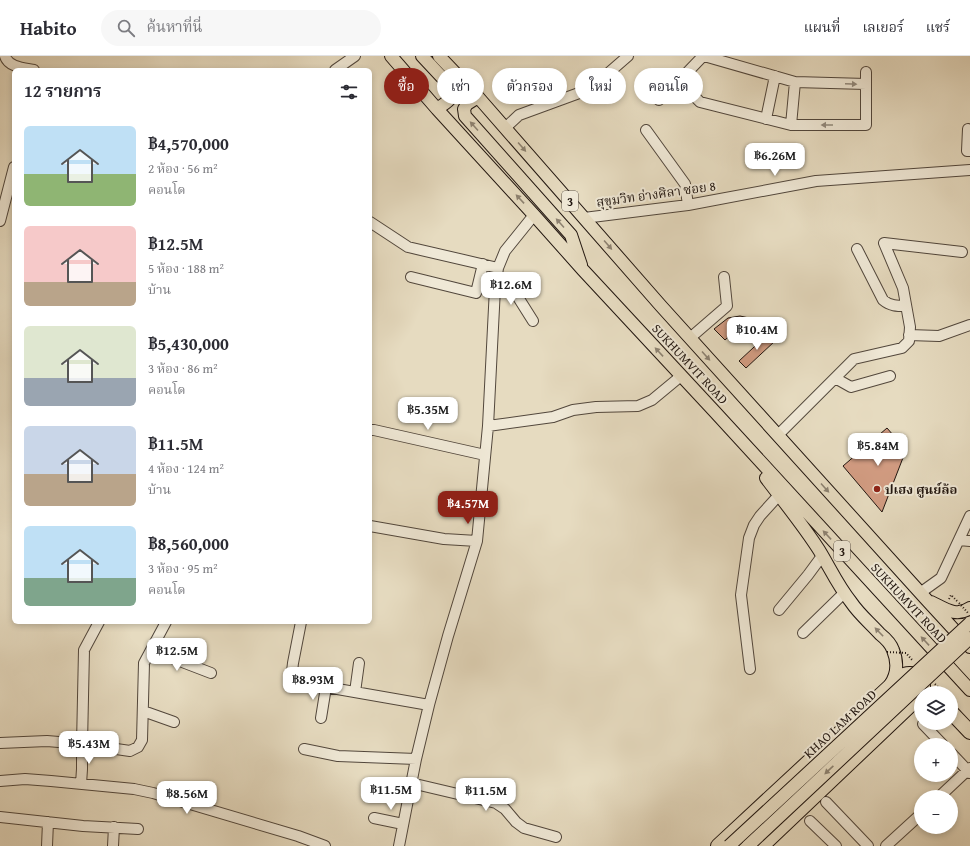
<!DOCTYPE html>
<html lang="th">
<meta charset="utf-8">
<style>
:root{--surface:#fff;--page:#f7f7f7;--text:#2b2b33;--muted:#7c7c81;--line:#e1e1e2;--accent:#8f2418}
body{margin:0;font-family:"Gentium Book Plus","Noto Serif Thai",serif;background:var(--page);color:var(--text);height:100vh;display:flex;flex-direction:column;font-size:15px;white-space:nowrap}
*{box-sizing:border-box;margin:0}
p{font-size:13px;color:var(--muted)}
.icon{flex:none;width:22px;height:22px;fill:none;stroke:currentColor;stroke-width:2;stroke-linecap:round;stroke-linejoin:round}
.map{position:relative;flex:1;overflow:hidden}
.drawer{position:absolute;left:12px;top:12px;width:360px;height:556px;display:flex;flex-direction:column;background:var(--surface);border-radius:6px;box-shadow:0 2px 6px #0003}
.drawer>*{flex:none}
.guide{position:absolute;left:384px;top:12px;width:380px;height:36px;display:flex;gap:8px}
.tools{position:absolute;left:914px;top:630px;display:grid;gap:8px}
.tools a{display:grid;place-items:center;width:44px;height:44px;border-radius:50%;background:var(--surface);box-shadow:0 2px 6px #0003;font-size:20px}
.price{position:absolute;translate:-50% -34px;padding:0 9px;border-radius:8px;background:#fff;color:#222;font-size:13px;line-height:26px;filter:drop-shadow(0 1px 2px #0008)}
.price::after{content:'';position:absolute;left:50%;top:24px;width:12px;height:9px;margin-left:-6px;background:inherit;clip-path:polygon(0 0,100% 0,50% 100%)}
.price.selected{background:var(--accent);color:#fff}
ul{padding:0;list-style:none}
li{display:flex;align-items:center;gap:12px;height:100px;padding:0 12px}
li span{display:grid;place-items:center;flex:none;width:112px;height:80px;border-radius:6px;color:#555}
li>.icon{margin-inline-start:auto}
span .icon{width:48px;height:48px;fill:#fffc;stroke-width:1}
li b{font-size:17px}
h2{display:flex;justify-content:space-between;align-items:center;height:48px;padding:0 12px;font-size:17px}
.pill{padding:0 14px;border-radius:18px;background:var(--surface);box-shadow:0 2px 6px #0003;font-size:14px;line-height:36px}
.pill.selected{background:var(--accent);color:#fff}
header{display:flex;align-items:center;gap:24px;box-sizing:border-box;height:56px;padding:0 20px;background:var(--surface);border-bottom:1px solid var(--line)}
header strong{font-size:19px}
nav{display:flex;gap:22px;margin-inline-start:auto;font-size:14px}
.search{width:280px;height:36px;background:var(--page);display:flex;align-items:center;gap:10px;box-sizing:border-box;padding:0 14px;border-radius:22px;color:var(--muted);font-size:15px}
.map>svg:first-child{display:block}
</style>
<header>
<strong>Habito</strong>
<div class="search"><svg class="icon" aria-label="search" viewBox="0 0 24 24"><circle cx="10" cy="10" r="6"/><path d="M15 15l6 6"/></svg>ค้นหาที่นี่</div>
<nav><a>แผนที่</a><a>เลเยอร์</a><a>แชร์</a></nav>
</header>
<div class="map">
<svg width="970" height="790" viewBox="0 0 970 790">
<rect width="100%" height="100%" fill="#e6dbc0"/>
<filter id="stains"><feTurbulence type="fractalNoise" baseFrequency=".005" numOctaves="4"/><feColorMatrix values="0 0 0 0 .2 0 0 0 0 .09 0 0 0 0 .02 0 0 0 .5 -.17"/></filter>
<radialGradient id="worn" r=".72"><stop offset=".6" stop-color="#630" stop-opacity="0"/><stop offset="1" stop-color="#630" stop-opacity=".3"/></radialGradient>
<!-- building -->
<path fill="#d29c82" stroke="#211610" d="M740,260L749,262L725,284L714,273L728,262Z
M768,278L775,285L746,312L739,305Z
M887,372L906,394L882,456L843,410Z"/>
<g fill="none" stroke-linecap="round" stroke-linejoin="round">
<defs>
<path id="minor" d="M5,0C8,11 24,12 34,14
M704,0L795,26L866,28
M335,14L355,0
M679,25L700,46L791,69H866V16
M659,44L679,25L703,0
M766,63L775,20
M791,69L795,26
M505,72L519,59L590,33L628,0
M968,73L967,95H970
M646,74L685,128L688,149
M584,162L688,149L816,125L970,114
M0,165L14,111
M370,166L408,191L498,212
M857,193L883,244C890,250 897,250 906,250
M411,221L476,237L483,208
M496,227L516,238L533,265
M909,279L939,280L970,269
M690,282L727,250L724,221
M835,322L851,331L890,320
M488,370L553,361L573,354L596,351L638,350L652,344L681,320
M370,374H374L485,399
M778,379L854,303L902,292L909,285L910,271L903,232L884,187L962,196
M370,470L444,483L477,485
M959,484L970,485
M920,537L941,522L970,460
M779,554L808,519L822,500
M301,566L293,607L291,624L326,631L429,649
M803,577L844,537
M151,594L211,617
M750,613L741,539L749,482L754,469L760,460L779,439
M355,636L359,607
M143,655L174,666
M321,662L326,631
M923,668L943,689
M0,687L47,685L82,688L130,695L138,691L142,684L144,607L166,566
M304,693L338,700L416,703
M951,697L970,717
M0,725L25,723L51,725L134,733L153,737L298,780L325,790
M411,727L496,747L505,753L516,766L524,772L556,781
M81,728L82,713V688L84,594L99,566
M939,741L970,712
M826,746L868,790
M0,761L83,770L138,773
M374,762L403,768
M810,765L836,790
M47,790L48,766
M113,790L114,771
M399,790L416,703L429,649L448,580L477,485L488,370L495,232L498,212L505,195L534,159
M886,790L921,758"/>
<path id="major" d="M391,0L437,53L534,159L583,214L715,356L970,634
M422,0L451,31C455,44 446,46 437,53
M439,0L478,41L661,250L925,542L970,591
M478,41L467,48L464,53L465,60L571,179L581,209
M766,422C784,446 803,469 819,494C830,512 838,530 851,546C859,558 870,567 880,578C885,582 891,588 893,594C898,606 897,619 890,629
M931,546C944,552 956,562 970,552"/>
<path id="highway" d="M951,656L970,676
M718,790L900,621C913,613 927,622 922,637
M762,790L921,639"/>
</defs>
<!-- minor casing -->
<use href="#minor" stroke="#52473c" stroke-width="12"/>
<!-- major casing -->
<use href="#major" stroke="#211610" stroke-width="14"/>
<!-- highway casing -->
<use href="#highway" stroke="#211610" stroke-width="16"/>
<!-- path -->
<path stroke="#211610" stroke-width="2" stroke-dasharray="1 2" stroke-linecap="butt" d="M949,543L951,539L958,546"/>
<!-- minor -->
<use href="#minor" stroke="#efe8d6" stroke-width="10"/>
<!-- major -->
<use href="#major" stroke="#e6dbc0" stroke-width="12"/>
<!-- highway -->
<use href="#highway" stroke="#e6dbc0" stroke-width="14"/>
<defs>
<path id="major-bridge" d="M729,790L970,567
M748,790L970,582"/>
</defs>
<!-- major-bridge casing -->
<use href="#major-bridge" stroke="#211610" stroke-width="14" stroke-linecap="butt"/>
<!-- path-bridge -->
<path stroke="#211610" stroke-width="2" stroke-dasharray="1 2" stroke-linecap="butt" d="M959,547L968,557
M887,596L906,597L913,605
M935,628L944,637"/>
<!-- major-bridge -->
<use href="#major-bridge" stroke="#e6dbc0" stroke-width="12"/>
</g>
<!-- one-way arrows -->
<defs><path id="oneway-solid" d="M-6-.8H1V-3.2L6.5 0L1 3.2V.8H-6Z"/></defs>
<g fill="#928a7d">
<use href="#oneway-solid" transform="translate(851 28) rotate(2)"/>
<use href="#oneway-solid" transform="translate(827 69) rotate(180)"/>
</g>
<g fill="#8d8271">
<use href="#oneway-solid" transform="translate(474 70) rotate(-132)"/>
<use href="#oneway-solid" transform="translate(522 91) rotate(49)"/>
<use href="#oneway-solid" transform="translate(520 143) rotate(-133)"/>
<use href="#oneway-solid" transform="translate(560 167) rotate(-132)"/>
<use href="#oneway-solid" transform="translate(608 189) rotate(49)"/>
<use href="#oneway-solid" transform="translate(659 296) rotate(-133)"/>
<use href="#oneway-solid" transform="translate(706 300) rotate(48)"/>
<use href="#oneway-solid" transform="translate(825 432) rotate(48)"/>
<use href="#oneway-solid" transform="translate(827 479) rotate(-133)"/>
<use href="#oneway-solid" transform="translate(879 576) rotate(-134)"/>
<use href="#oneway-solid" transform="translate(925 585) rotate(-133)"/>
<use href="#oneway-solid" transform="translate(829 714) rotate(137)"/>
</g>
<!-- markers -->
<circle fill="#8f2418" stroke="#efe8d6" stroke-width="1.5" cx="877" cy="433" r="4"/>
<g text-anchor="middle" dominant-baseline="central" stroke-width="4" stroke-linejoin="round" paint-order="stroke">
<!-- shield labels -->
<g fill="#efe8d6" stroke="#5f554b" stroke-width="1">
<rect x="562" y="135" width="16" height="20" rx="3"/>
<rect x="834" y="485" width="16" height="20" rx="3"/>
</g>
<g font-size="12" font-weight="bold" fill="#211610">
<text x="570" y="145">3</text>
<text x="842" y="495">3</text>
</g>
<!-- street labels -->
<g font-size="13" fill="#211610" stroke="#efe8d6">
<text transform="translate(656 138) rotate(-8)">สุขุมวิท อ่างศิลา ซอย 8</text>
<text transform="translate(690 308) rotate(47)">SUKHUMVIT ROAD</text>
<text transform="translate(909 547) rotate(47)">SUKHUMVIT ROAD</text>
<text transform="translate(840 668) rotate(-43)">KHAO LAM ROAD</text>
</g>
<!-- poi labels -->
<g font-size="13" font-weight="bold" fill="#211610" stroke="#efe8d6" text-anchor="start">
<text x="885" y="433">ปเฮง ศูนย์ล้อ</text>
</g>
</g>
<rect width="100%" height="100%" filter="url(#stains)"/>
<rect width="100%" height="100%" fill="url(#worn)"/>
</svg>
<div class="tools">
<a><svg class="icon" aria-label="layers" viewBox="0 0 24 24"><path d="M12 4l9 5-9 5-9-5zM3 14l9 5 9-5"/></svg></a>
<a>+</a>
<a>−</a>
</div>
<b class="price" style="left:775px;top:121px">฿6.26M</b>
<b class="price" style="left:511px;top:250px">฿12.6M</b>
<b class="price" style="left:757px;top:295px">฿10.4M</b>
<b class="price" style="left:428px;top:375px">฿5.35M</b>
<b class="price" style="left:878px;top:411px">฿5.84M</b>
<b class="price selected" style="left:468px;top:469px">฿4.57M</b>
<b class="price" style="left:177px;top:616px">฿12.5M</b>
<b class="price" style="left:313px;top:645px">฿8.93M</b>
<b class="price" style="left:89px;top:709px">฿5.43M</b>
<b class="price" style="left:391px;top:755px">฿11.5M</b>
<b class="price" style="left:486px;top:756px">฿11.5M</b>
<b class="price" style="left:187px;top:759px">฿8.56M</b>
<div class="guide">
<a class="pill selected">ซื้อ</a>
<a class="pill">เช่า</a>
<a class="pill">ตัวกรอง</a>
<a class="pill">ใหม่</a>
<a class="pill">คอนโด</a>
</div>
<section class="drawer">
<h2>12 รายการ<svg class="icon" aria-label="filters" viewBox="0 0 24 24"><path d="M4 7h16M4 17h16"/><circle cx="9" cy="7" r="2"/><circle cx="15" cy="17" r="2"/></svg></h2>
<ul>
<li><span style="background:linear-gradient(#bfe0f5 60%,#8fb573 0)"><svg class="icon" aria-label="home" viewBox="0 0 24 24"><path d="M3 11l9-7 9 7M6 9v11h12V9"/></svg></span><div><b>฿4,570,000</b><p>2 ห้อง · 56 m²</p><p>คอนโด</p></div></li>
<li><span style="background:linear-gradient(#f6c9c9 70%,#b9a48a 0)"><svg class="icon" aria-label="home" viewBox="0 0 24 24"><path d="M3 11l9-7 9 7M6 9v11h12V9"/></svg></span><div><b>฿12.5M</b><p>5 ห้อง · 188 m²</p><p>บ้าน</p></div></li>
<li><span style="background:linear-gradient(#dfe7d0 65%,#9aa5b1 0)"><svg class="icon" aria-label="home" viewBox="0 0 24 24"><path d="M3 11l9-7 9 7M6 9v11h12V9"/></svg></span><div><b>฿5,430,000</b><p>3 ห้อง · 86 m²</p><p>คอนโด</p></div></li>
<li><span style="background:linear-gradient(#c9d6e8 60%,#b9a48a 0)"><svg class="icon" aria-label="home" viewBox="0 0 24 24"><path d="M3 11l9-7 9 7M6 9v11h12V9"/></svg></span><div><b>฿11.5M</b><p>4 ห้อง · 124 m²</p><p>บ้าน</p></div></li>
<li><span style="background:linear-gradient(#bfe0f5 65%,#7fa58c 0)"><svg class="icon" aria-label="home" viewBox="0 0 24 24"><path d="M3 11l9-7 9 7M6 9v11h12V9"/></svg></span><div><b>฿8,560,000</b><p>3 ห้อง · 95 m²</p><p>คอนโด</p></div></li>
</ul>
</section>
</div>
